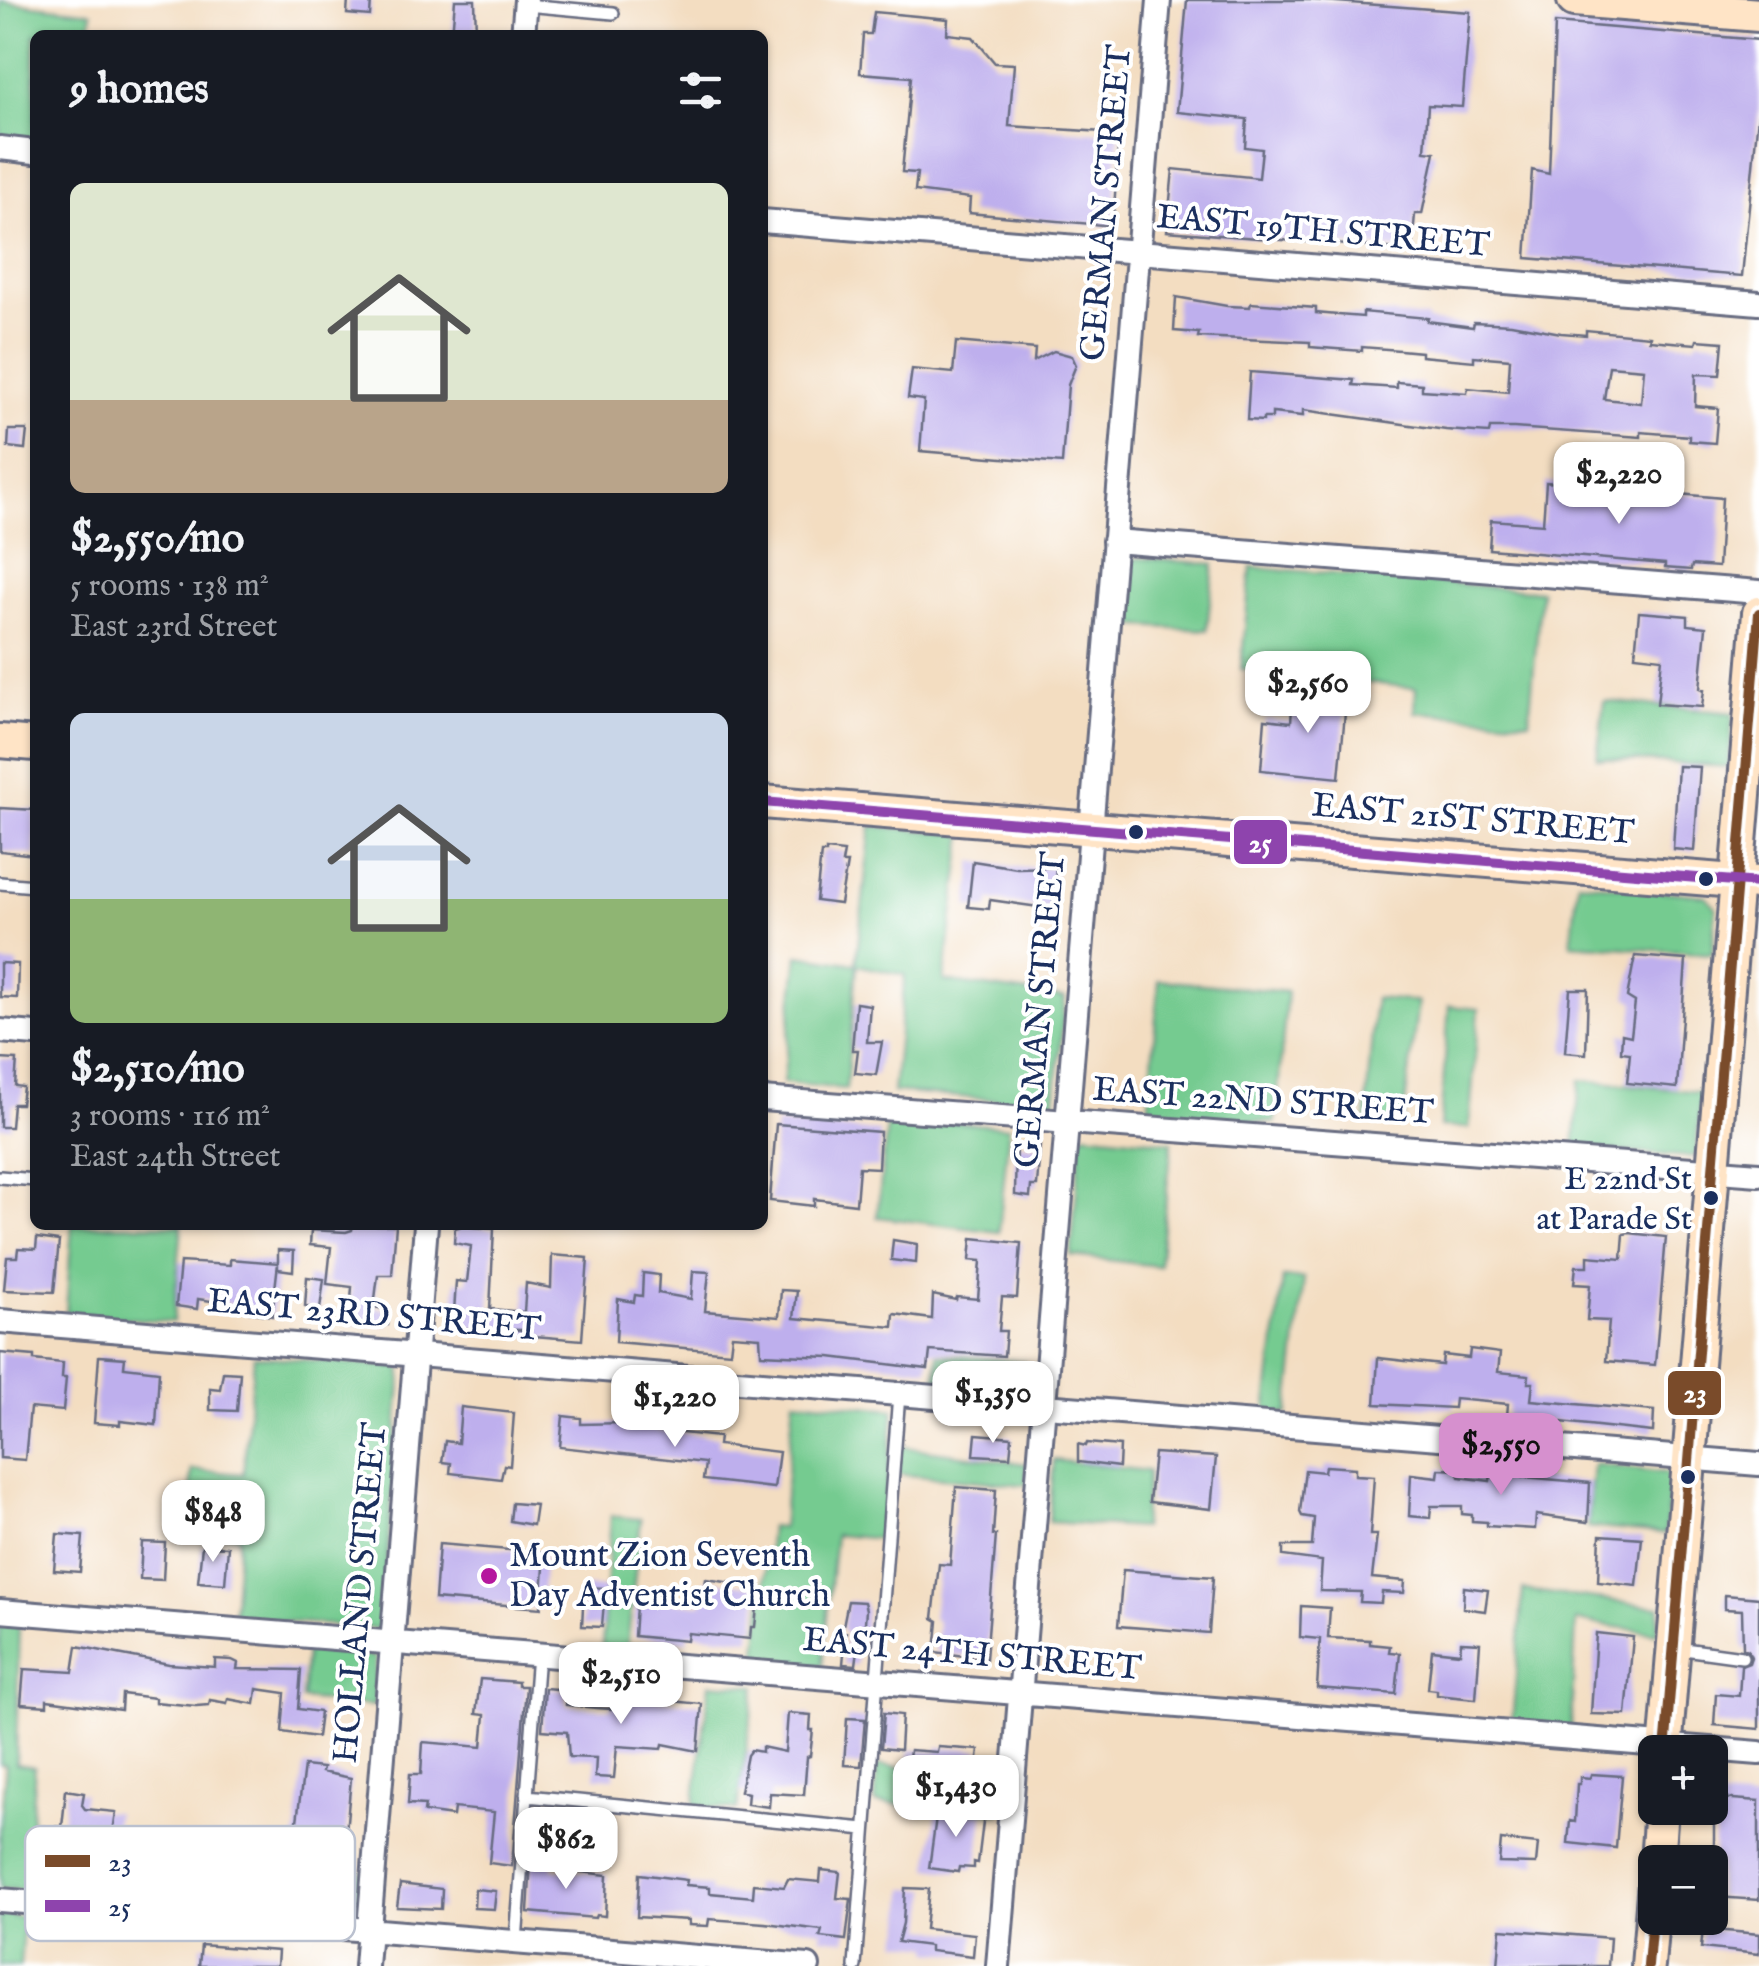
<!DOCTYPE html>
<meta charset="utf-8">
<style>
:root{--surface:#171b24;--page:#20242c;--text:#f1f3f6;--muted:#9ea1a6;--accent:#d690ce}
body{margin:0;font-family:"IM FELL English",serif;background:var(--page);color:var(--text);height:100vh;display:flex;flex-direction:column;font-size:38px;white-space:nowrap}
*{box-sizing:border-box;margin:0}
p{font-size:32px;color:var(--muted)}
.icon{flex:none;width:55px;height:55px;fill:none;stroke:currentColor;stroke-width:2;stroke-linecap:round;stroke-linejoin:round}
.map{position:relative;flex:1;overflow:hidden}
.drawer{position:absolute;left:30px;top:30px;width:738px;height:1200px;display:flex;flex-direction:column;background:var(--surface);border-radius:15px;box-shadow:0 2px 8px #0004}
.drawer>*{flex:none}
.fabs{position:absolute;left:1638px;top:1735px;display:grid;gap:20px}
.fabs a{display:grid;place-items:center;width:90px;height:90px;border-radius:15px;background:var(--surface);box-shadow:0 2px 8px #0004;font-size:50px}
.price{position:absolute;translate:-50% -85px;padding:0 22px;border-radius:20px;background:#fff;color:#222;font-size:32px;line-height:65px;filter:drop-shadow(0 2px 5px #0008)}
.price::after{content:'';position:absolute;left:50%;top:60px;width:30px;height:22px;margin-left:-15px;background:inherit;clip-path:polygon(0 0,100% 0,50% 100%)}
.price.on{background:var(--accent);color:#111}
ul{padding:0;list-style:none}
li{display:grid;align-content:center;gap:20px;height:530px;padding:0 40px}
li span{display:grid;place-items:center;height:310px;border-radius:15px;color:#555}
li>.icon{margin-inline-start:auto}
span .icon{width:180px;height:180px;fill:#fffc;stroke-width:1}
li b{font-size:42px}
h2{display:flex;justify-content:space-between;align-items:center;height:120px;padding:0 40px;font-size:42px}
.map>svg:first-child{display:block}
</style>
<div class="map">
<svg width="1759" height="1966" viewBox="0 0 1759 1966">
<rect width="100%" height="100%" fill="#fff"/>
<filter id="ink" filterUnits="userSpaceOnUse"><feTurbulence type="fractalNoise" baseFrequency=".01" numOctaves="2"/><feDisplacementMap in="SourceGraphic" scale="20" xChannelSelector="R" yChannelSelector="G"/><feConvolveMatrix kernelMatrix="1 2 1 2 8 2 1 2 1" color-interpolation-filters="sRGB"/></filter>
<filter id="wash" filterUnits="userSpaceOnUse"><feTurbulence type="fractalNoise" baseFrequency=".0048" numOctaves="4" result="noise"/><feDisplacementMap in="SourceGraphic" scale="40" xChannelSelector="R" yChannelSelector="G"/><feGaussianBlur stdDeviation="2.25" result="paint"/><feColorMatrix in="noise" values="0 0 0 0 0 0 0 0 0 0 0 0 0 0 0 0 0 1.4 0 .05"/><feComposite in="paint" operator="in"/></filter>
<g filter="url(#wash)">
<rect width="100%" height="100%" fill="#f3ddc1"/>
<!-- green -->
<path fill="#75cb90" stroke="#487d77" stroke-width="2.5" d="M0,1L92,12L89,35H35V145L0,141Z
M1138,558L1214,564L1207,630L1122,625L1128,562Z
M1251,567L1541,591L1529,721L1415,712L1416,688L1241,669Z
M1604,701L1733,713L1729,767L1597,758Z
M871,826L964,834L944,981L1065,998L1055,1104L893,1092L905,975L857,965L846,1089L783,1083L798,955L856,964Z
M1578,882L1706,896L1716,908L1712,954L1571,944Z
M1159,980L1287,992L1275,1123L1148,1113Z
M1375,998L1418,1002L1403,1122L1365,1120Z
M1449,1006L1479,1009L1469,1128L1440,1127Z
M1580,1080L1701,1092L1696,1154L1691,1157L1574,1148Z
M888,1117L1009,1127L999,1232L877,1217Z
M1084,1133L1172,1142L1159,1266L1071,1256L1081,1139Z
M72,1225H182L173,1322L66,1313Z
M1283,1278L1304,1279L1288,1414L1266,1412Z
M938,1354L1025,1362L1022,1392L936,1385Z
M254,1356L398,1367L402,1370L381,1629L233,1617L239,1536L187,1531L192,1470L243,1474Z
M794,1400L894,1409L882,1539L835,1535L822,1666L756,1660L770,1527L782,1528Z
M897,1446L1027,1464L1026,1485L895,1474Z
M1054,1460L1148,1471L1142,1528L1049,1522Z
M1593,1464L1667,1473L1670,1476L1665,1534L1588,1527Z
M611,1516L641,1519L627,1649L602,1647Z
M1523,1590L1660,1607L1657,1633L1576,1621L1571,1728L1512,1724Z
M0,1625L19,1626L16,1764L35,1767L26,1890L0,1889V1828L6,1765L0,1764Z
M306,1649L376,1657L374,1706L302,1699Z
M710,1683L756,1686L737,1810L694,1806Z
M877,1765L1002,1779L999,1813L875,1803Z
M231,1855L361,1871L357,1916L227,1906Z
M0,1915L24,1917L20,1966H0Z"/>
<g id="blocks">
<!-- building -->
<path fill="#beafed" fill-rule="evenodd" d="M348,0H371L370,16L347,14Z
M455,0H475L476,35H452Z
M1187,0H1310L1470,12L1462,107L1428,105L1425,151L1435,152L1422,214H1415L1412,250L1167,231L1173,169L1259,178L1262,149L1245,147L1247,119L1177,112Z
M874,12L948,19L947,34L973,37L995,63L1014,64L1009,126L1119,133L1113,226L969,213L970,198L915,191L917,173L902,172L911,77L860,73L863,34H871Z
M1555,23L1759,40V106L1742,276L1526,258L1532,170L1549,174Z
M1176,297L1227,306L1250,307L1251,303L1316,308V313L1338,315L1363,317V312L1428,318L1427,321L1473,327L1474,322L1511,324L1561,333L1586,335V330L1650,336L1649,340L1672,342L1696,344L1697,340L1723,342L1720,375L1696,374L1695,406L1718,408L1715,443L1689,441V436L1641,432V437L1514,428H1490L1489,433L1446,430L1303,410V416L1272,413V418H1263V421L1247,420L1250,372L1354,380L1353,385L1397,388V382L1422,384V390L1467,393L1468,388L1508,392L1510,359L1474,356V361L1421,356V352L1400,350L1362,347V351L1310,347V342L1198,337L1199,333L1174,331ZM1609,366L1644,369L1641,403L1604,399Z
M956,342L1035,349L1034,361L1054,351L1072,356L1076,365L1068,385L1062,463L920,451L924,400L908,398L912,369L953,373Z
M9,430H27L25,449L8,447Z
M1546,482L1722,498L1718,567L1692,565L1691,570L1665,568V564L1489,549L1491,520L1543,524Z
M1639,612L1688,616V625L1706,627L1700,689L1704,690L1702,707L1657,704L1662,658L1635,655Z
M1301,687L1347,691L1339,778L1261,770L1265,719L1291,722L1292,707H1300Z
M1678,766L1700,767L1694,851L1673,849Z
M0,808L35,810V855L0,851Z
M826,850L844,852L842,863H847L840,904L816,901L821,853H826Z
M973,861L1017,868L1056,867L1053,909L990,900L989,909L968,907Z
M1635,956L1686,960L1677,1088L1627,1083L1630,1053L1621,1052L1622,1034L1631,1036L1635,1002L1627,997Z
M0,963L18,964L17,998L0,997Z
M1570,989H1588L1586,1054L1565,1052Z
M856,1003L870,1005L867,1042H882L876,1075L855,1073L858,1050H852Z
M0,1059L17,1060L15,1086L23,1087L21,1104H13L11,1127H0Z
M776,1124L880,1132L878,1168L859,1167L856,1204L814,1199V1206L770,1201Z
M1016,1144L1040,1146L1037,1186H1031L1030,1197L1015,1195Z
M353,1225H396L392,1275H378L374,1307L389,1310L388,1325L349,1324L352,1287L327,1284L331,1247L310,1245L311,1230L346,1232L352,1230Z
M462,1226L494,1229L490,1309L524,1312L526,1283L551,1288L552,1255L588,1258L582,1340L522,1335V1330L453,1328L456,1281L467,1282L471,1246L454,1243L455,1228Z
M1629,1233L1666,1237L1655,1365L1606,1361L1609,1321L1587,1320L1590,1285L1574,1284L1576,1266H1588V1256L1622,1259L1624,1234Z
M37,1238L59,1241L54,1292L4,1290L7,1257H17L18,1248L36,1249Z
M972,1238L1021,1243L1017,1298L1002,1297L999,1331H1006L1004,1356L930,1351L928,1369L830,1357L761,1354L760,1337L732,1335L730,1352L616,1342L618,1299L634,1302L635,1295L642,1296L643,1273L659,1275L658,1293L691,1299L693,1271L709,1272L705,1311L779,1317L781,1290L797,1291L794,1318L893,1327L894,1314L932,1319L933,1295L956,1300L957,1297L978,1299L981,1261L970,1260Z
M893,1240L917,1244L916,1263L891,1260Z
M278,1250L294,1251L293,1271L278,1269V1263L272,1316L231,1309V1304L198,1299L197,1309L176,1306L180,1262L230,1265V1259L278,1263Z
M307,1277L324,1279L320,1309L305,1307Z
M1470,1349L1500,1353L1498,1372L1529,1375L1528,1383H1533L1531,1400L1654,1411L1653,1432L1507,1416L1508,1404L1455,1399L1454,1408L1375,1404L1378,1358L1442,1365L1443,1355L1469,1358Z
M0,1353L34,1356V1360L63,1363L62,1378H66L63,1411L30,1408L25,1460L0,1458Z
M99,1356L125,1358L124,1367L159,1371L156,1425L120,1421V1425L94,1423Z
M223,1372L240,1373L237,1411L210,1410V1388L220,1389Z
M461,1407L514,1413L510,1466L504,1465L501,1479L450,1473L451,1463L442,1462L445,1441L458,1443Z
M563,1416L581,1418V1424L626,1423L646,1425L645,1429L719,1437L718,1445L779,1452L774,1488L703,1480L705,1463L560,1447Z
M976,1434L1012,1437L1010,1457L974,1455Z
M1087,1443L1120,1446L1119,1467L1078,1462V1444L1086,1446Z
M1154,1453L1216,1457L1211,1509L1149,1502Z
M1325,1466L1355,1468V1475L1374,1476L1370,1535H1377L1372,1578L1405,1581L1404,1593L1382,1592L1381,1603L1360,1602L1361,1592L1320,1591L1322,1561L1283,1556V1546H1312L1314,1518L1302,1516L1300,1512L1305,1470L1324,1472Z
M1439,1469L1459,1470V1477L1490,1481L1491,1474L1590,1483L1588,1522L1536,1515L1535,1529L1487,1526V1522L1472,1521V1515L1462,1514V1506H1431L1430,1518L1409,1516L1411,1474L1438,1477Z
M956,1487L996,1490L993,1535H996L986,1659L935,1652L938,1621L933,1618L939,1564L950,1565Z
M512,1503L536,1505L533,1525L510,1521Z
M57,1534L83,1536L80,1572L54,1570Z
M1600,1535L1642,1538L1637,1586L1598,1582Z
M142,1542L165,1543L163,1580L140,1579Z
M439,1544L545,1553L541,1608L435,1599Z
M202,1546L228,1547L225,1584L198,1582Z
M1123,1570L1213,1577L1209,1633L1118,1626Z
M706,1579L759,1587L755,1627H751L750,1639L688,1633L687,1641L634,1636L637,1591L658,1593L657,1599L702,1605Z
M584,1587L605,1588L602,1627L582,1626Z
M1464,1587L1488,1590L1485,1611L1463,1608Z
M1725,1595L1759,1598V1729L1714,1725L1716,1694L1739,1696L1741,1666L1749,1663L1751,1657L1748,1650L1743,1648L1742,1610L1725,1609Z
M848,1601L864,1602L866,1610L864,1635L860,1634L856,1665L843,1664L846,1632L842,1631Z
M1301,1606L1330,1608L1328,1638L1370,1640V1644L1390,1646L1389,1652L1400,1653L1396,1694L1317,1688L1320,1639L1300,1637Z
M1596,1633L1633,1637L1626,1715L1591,1714Z
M1461,1642L1480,1643L1476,1699L1437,1695V1690L1428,1689L1432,1650L1460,1653Z
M77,1646L169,1664L215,1667V1659L232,1660L238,1663L237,1669L301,1670L298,1709L320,1712L317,1737L282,1732L285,1693L257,1689L255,1704L228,1699L227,1703L210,1700L209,1705L196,1706L155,1702V1698L122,1694L121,1710L47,1700V1706L21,1704L24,1669L73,1672Z
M480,1679L518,1682V1686H526L512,1866L489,1863L494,1812L454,1808L453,1816L424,1812L425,1805L408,1804L410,1774H421L423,1742L482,1747L485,1715L476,1714Z
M545,1688L567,1690L566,1705L596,1708L611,1709L612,1695L702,1704L698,1751L663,1744L662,1749L617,1746L614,1778L595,1777L596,1758L569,1757L567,1732L542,1730Z
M788,1713L811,1715L810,1730H813L810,1756L807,1757L804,1795L770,1793L769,1807L747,1804L748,1793L740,1791L747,1755L751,1750L762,1752V1747L785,1752Z
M884,1713L902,1715L900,1750L881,1748Z
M847,1718L865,1719L861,1766L844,1765Z
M938,1747L979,1750L976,1774L908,1767L910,1750L937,1752Z
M304,1766L323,1768L322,1772L351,1778L343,1864L289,1859L291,1837H295Z
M1591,1774L1622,1776L1616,1848L1568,1843L1570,1821L1575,1822L1577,1784H1580V1777L1590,1778Z
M66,1790L84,1793L82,1805L85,1809L116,1812L110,1851L84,1849L80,1875L68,1877L34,1872L35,1830L44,1831V1826L62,1827Z
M1719,1798L1759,1801V1900L1717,1897L1719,1861H1714V1818Z
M937,1810L984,1814L978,1863L974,1862V1868L959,1867L958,1872L929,1868Z
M1501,1840L1538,1844L1536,1864L1499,1863Z
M531,1861L553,1863V1869L607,1875L605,1916L596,1915L595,1918L528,1912Z
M821,1870L840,1872L837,1898L851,1899L846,1940L820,1937L822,1930L765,1923L709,1919L708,1926L689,1925V1920L637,1917L639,1874L687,1880L686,1885L710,1887V1893L753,1897L754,1884L784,1887L788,1879L820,1882Z
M400,1884L442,1889L441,1909L397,1907Z
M905,1888L929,1889L925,1929L975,1934L973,1956L930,1951V1946L898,1942L903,1923Z
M475,1889L496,1891L494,1909L474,1908Z
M1501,1929L1610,1938L1608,1966H1498Z
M1703,1929L1759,1934V1954L1701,1948Z
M201,1945L278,1951L277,1966H199Z"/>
</g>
</g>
<g filter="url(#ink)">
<use href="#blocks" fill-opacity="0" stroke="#676c81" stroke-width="2.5"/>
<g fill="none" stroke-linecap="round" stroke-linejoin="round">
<defs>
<path id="lane" d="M526,5L613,13
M0,883L35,886
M0,1177L35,1180
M1677,1648L1742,1657
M538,1654L527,1796L865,1829
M516,1941L527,1796
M855,1966L899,1394"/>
<path id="street" d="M523,35L526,0
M0,148L35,152
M762,221L1759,303
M1114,541L1759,592
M0,1031L35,1034
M762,1099L1759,1174
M0,1321L1759,1464
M0,1611L1759,1753
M0,1900L808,1966
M366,1966L426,1225
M998,1966L1159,0"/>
<path id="secondary" d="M1574,0L1759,15
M0,741L35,744
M762,802L1759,883
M1665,1752L1759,613
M1657,1862L1661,1808
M1648,1966L1655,1881"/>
</defs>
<!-- lane casing -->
<use href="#lane" stroke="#676c81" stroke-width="16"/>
<!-- street casing -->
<use href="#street" stroke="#676c81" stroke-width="28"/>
<!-- secondary casing -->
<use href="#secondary" stroke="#676c81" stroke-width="38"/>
<!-- lane -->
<use href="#lane" stroke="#fff" stroke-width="11"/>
<!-- street -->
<use href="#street" stroke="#fff" stroke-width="22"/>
<!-- secondary -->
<use href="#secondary" stroke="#ffe4c6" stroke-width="32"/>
<defs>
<path id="bus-1" d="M1665,1752L1759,613
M1648,1966L1655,1881"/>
<path id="bus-2" d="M762,802L1759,883"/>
</defs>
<!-- bus-1 casing -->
<use href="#bus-1" stroke="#fff" stroke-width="18"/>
<!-- bus-2 casing -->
<use href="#bus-2" stroke="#fff" stroke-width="18"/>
<!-- bus-1 -->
<use href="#bus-1" stroke="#7a4b2a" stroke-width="10"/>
<!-- bus-2 -->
<use href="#bus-2" stroke="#8e44ad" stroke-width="10"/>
</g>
</g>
<!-- markers -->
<g fill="#1b2f5e" stroke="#fff" stroke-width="4">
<circle cx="1136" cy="832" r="9"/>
<circle cx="1706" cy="879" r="9"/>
<circle cx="1711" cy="1198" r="9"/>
<circle cx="1688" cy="1477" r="9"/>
</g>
<circle fill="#b5179e" stroke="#fff" stroke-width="4" cx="489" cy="1576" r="10"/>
<g text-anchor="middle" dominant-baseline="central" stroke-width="8" stroke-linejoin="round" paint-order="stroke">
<!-- bus labels -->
<g font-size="32" fill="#1b2f5e" stroke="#fff" text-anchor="end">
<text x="1692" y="1180">E 22nd St<tspan x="1692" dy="40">at Parade St</tspan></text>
</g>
<!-- street labels -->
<g font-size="35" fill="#1b2f5e" stroke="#fff">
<text transform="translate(1107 203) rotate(-85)">GERMAN STREET</text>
<text transform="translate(1323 232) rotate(5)">EAST 19TH STREET</text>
<text transform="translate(1473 820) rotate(5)">EAST 21ST STREET</text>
<text transform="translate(1041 1010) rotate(-85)">GERMAN STREET</text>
<text transform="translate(1263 1102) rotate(4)">EAST 22ND STREET</text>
<text transform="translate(374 1316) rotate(5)">EAST 23RD STREET</text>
<text transform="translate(361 1593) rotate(-85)">HOLLAND STREET</text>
<text transform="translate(972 1655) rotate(5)">EAST 24TH STREET</text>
</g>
<!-- poi labels -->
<g font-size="35" fill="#1b2f5e" stroke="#fff" text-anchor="start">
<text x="509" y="1556">Mount Zion Seventh<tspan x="509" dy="40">Day Adventist Church</tspan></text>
</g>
</g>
<!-- legend -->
<rect x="25" y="1826" width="330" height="115" rx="15" fill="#fff" stroke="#bbc1cf" stroke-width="2.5"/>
<rect x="45" y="1855" width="45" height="12" fill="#7a4b2a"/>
<rect x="45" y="1900" width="45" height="12" fill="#8e44ad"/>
<g font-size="28" fill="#1b2f5e">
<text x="108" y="1871">23</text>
<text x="108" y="1916">25</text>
</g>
<g stroke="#fff" stroke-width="4">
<rect x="1232" y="818" width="57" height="48" rx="10" fill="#8e44ad"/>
<rect x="1666" y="1369" width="57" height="48" rx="10" fill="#7a4b2a"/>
</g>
<g font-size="28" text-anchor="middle" font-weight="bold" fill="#fff">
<text x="1260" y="852">25</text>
<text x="1695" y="1402">23</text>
</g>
</svg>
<div class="fabs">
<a>+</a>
<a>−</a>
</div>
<b class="price" style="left:1619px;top:527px">$2,220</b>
<b class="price" style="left:1308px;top:736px">$2,560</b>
<b class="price" style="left:993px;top:1446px">$1,350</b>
<b class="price" style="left:675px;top:1450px">$1,220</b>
<b class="price on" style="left:1501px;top:1498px">$2,550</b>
<b class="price" style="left:213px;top:1565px">$848</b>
<b class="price" style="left:621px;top:1727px">$2,510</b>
<b class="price" style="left:956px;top:1840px">$1,430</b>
<b class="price" style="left:566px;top:1892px">$862</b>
<section class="drawer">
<h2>9 homes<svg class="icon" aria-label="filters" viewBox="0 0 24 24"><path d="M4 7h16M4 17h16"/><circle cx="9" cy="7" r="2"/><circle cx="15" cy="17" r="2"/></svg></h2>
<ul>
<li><span style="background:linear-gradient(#dfe7d0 70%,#b9a48a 0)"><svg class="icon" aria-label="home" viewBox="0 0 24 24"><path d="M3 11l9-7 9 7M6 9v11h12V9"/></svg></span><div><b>$2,550/mo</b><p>5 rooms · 138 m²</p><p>East 23rd Street</p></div></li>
<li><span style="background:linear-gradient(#c9d6e8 60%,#8fb573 0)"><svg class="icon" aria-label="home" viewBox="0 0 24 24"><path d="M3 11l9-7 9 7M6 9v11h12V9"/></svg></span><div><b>$2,510/mo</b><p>3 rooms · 116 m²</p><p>East 24th Street</p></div></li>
</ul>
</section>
</div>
